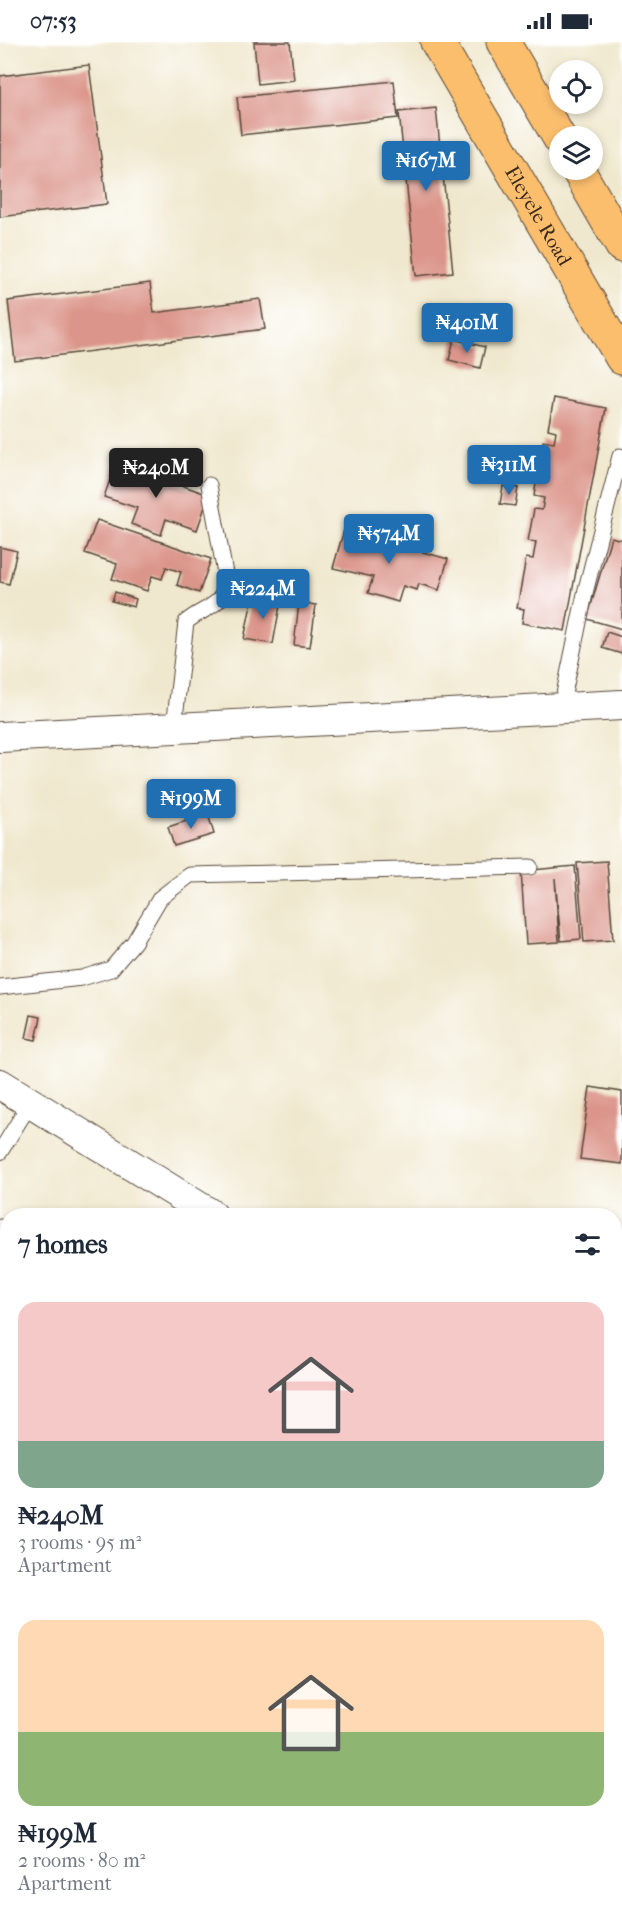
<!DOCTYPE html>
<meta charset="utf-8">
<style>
:root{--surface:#fff;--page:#f2f2f3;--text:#1f2937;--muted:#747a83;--accent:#1f6fb2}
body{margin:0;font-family:"IM FELL French Canon",serif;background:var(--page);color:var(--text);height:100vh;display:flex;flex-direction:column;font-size:22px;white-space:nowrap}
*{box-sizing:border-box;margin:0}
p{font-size:20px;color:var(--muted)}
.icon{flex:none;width:33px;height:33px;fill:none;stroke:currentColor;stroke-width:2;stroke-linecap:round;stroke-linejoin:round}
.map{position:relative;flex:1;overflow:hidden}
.details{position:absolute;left:0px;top:1166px;width:622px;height:722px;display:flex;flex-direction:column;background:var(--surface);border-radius:24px 24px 0 0;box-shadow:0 3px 9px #0003}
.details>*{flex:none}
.tools{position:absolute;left:549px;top:18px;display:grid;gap:12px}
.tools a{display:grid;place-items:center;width:54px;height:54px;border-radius:50%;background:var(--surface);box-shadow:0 3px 9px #0003;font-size:30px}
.price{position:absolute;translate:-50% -51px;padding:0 14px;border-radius:6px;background:var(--accent);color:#fff;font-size:20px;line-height:39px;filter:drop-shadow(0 2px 3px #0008)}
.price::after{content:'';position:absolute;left:50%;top:36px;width:18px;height:14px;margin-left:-9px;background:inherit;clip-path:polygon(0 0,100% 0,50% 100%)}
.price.selected{background:#222;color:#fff}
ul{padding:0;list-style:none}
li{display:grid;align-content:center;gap:12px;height:318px;padding:0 18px}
li span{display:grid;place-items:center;height:186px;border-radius:18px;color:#555}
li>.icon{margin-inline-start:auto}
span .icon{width:108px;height:108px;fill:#fffc;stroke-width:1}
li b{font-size:26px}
h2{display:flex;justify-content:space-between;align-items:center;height:72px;padding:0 18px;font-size:26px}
.status{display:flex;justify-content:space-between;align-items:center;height:42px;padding:0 30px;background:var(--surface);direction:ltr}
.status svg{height:16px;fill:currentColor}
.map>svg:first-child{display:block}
</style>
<div class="status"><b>07:53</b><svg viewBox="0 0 49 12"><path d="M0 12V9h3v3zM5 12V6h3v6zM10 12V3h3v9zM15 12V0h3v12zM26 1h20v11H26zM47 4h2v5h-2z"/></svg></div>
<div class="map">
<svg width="622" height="1886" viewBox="0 0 622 1886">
<rect width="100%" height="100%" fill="#fff"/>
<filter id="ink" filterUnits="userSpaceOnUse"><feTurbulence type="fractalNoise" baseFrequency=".0167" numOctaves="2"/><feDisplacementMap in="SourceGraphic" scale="12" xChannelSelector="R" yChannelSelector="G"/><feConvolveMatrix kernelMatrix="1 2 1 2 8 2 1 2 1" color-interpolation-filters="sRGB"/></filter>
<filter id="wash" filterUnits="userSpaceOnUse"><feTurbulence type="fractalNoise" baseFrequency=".008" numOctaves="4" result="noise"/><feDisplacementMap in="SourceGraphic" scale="24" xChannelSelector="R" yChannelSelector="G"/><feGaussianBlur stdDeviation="1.35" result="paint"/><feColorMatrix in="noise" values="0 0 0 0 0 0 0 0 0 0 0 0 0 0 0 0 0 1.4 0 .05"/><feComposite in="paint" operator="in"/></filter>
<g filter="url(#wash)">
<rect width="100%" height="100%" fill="#f0e8ce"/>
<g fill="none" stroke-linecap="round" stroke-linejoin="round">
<!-- stream -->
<path stroke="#85b9f3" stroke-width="8" d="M615,1631L622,1627
M109,1886L123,1880"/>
</g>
<g id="blocks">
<!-- building -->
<path fill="#db958a" d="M254,0H290L294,38L258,42Z
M89,23L107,162L0,175V34Z
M394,39L398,76L241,93L237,55Z
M436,66L453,230L416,234L399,70Z
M150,241L154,271L260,257L265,287L15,319L8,259Z
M454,297L485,305L480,326L449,318Z
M554,356L606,366L565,589L522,581L524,567L517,566L526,516L533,517L536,500L528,499L534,467L542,468L544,456L534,454L543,399L554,401L556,389L548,387Z
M503,415L519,416L518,433L502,432Z
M116,420L209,453L197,488L166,477L161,493L131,482L137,466L104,455Z
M503,444L518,446L515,464L500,462Z
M97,478L211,517L199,551L177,543L181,530L166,525L162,537L152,534L147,549L112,537L117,522L85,511Z
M344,488L448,517L439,548L419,542L417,548L403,544L398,560L368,551L373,535L333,526Z
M611,495L622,498V587L587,577Z
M0,505L17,509L9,542L0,540Z
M115,550L136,557L134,565L112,559Z
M253,553L281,558L273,602L244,597Z
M299,561L316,563L310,605L294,603Z
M607,590L622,595V612L602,606Z
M208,772L214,792L174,804L168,785Z
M607,819L613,898L584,900L577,821Z
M575,824L581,897L561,899L555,836L559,900L526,902L521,829Z
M31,973L41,975L36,998L26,996Z
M590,1045L622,1050V1122L580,1117Z
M0,1307H8V1395H0Z
M0,1585L8,1589V1657L0,1653Z
M615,1800L622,1807V1819L615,1826Z
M622,1856V1886H611L604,1880H615V1864Z
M151,1880H160L167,1886H144Z
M283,1880H299L305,1886H276Z
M453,1880H529L521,1886H458Z"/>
</g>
</g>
<g filter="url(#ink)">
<use href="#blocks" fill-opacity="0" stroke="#564638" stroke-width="1.5"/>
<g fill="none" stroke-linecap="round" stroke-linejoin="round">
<defs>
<path id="service" d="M561,666L586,547L620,414
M174,685L186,580C205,564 225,565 226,537L209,443
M0,945L82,936L111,927L134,900L160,856L190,833L530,825
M0,1110L31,1060
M0,1185L8,1195
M0,1253L8,1252"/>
<path id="minor" d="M0,695L622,663
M0,1042L212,1173
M615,1320H622
M0,1445L8,1444"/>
<g id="primary">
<path id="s1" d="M437,0L622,316"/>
<path d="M503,0L560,97"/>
<path d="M578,128L622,204"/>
</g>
</defs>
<!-- service casing -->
<use href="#service" stroke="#564638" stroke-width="17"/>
<!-- minor casing -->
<use href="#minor" stroke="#564638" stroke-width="32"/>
<!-- primary casing -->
<use href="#primary" stroke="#564638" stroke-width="35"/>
<!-- service -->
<use href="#service" stroke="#fff" stroke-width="15"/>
<!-- minor -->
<use href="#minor" stroke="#fff" stroke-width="30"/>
<!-- primary -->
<use href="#primary" stroke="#fabe6d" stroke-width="33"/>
</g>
</g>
<g text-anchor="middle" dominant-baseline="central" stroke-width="4.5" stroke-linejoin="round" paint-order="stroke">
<!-- street labels -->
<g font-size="20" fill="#3b2a1e" stroke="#fff">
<text stroke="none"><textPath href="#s1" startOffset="201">Eleyele Road</textPath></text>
</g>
</g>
</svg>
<div class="tools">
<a><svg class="icon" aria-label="locate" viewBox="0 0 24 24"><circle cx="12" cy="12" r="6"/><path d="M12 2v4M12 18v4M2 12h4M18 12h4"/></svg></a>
<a><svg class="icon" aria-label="layers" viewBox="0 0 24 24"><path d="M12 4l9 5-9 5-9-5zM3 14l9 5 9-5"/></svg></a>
</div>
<b class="price" style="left:426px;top:150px">₦167M</b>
<b class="price" style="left:467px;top:312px">₦401M</b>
<b class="price" style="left:509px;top:454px">₦311M</b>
<b class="price selected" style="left:156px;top:457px">₦240M</b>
<b class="price" style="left:389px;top:523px">₦574M</b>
<b class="price" style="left:263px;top:578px">₦224M</b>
<b class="price" style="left:191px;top:788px">₦199M</b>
<section class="details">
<h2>7 homes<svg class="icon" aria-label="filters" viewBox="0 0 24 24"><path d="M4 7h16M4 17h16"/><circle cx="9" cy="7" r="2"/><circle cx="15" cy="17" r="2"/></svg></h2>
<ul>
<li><span style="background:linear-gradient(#f6c9c9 75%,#7fa58c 0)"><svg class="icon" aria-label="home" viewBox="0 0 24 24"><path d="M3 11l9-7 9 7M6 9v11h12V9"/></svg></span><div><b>₦240M</b><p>3 rooms · 95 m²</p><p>Apartment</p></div></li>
<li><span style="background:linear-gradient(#ffd9b3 60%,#8fb573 0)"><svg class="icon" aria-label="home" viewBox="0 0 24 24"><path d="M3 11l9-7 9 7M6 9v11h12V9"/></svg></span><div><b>₦199M</b><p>2 rooms · 80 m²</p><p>Apartment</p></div></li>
</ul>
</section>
</div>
